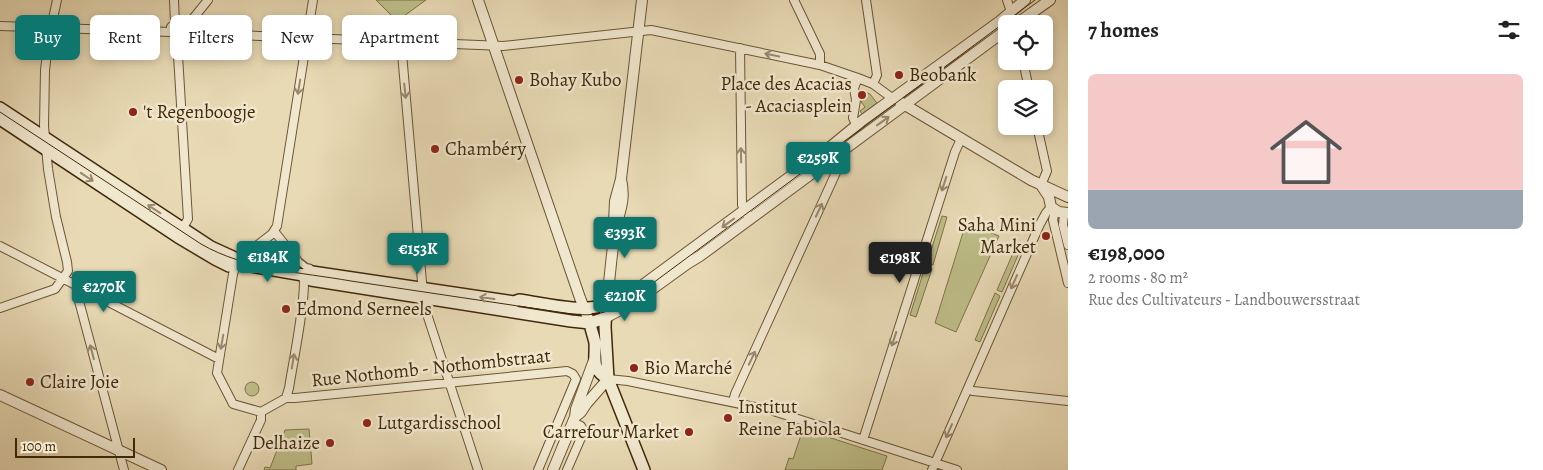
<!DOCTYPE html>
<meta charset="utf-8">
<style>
:root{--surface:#fff;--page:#f6f6f6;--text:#202124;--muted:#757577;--line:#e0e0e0;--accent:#0f766e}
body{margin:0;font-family:Alegreya,serif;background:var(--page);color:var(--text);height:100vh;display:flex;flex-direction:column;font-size:19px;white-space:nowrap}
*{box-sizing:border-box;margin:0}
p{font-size:16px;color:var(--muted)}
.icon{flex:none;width:28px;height:28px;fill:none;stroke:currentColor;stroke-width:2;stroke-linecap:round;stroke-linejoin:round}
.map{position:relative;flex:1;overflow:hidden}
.side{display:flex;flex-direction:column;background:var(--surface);width:475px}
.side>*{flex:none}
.guide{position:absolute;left:15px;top:15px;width:475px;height:45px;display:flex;gap:10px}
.controls{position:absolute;left:998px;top:15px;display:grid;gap:10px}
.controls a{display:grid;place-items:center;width:55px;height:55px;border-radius:8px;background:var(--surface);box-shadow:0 2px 8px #0003;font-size:25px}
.scale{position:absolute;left:15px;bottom:12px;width:120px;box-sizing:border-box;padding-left:5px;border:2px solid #422908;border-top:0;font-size:14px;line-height:18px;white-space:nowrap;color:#422908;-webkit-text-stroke:4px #f0e7cf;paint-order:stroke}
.price{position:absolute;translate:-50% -42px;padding:0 11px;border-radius:5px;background:var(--accent);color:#fff;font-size:16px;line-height:32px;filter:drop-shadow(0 1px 2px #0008)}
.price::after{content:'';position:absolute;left:50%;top:30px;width:15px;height:11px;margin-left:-8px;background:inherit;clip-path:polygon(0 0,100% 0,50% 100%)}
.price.selected{background:#222;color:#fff}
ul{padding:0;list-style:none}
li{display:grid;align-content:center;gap:10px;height:265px;padding:0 20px}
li+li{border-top:1px solid var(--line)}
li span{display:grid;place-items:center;height:155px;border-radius:8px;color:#555}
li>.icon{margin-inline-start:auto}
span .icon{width:90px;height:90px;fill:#fffc;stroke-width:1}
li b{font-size:21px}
h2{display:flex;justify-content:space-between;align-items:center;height:60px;padding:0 20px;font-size:21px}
.chip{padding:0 18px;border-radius:8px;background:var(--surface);box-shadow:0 2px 8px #0003;font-size:18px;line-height:45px}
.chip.selected{background:var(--accent);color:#fff}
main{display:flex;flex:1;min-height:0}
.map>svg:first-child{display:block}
</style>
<main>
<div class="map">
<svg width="1068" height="470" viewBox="0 0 1068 470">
<rect width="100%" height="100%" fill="#e8dab5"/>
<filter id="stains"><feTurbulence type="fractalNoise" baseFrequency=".004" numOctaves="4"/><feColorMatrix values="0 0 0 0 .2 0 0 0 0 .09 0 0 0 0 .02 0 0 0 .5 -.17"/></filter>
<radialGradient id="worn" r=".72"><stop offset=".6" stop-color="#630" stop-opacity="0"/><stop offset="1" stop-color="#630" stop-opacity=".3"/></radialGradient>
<!-- green -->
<path fill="#bdbd88" stroke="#807348" d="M376,0H426L397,21Z
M861,90L870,94L877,103L862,114L860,111L865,107L861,102L865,99L859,93Z
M942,216L947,217L933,265L927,263Z
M966,223L999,236L956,332L935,323Z
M1017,244L1022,246L1002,292L997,290Z
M925,267L932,269L916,317L910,315Z
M995,293L1000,296L980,342L975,340Z
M245 389a7 7 0 1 1 14 0a7 7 0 1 1-14 0Z
M309,429L312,464L296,466V470H264L265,467L270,468L285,430Z
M803,429L887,456L882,470H785L789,458L793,459Z"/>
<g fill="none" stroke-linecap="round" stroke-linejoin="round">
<defs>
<path id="pedestrian" d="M297,260L306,267L310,268"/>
<path id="minor" d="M174,0L175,23
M794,0L820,54V65
M866,0L877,75L873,84
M1007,0L1015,24
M0,26L171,32
M186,26L191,21L208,0
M171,32V27L175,23L184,24L187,28
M187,33L503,46L651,30L820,65L858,78L873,84L892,98
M177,39L188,219L181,231
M401,42L424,305L478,470
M740,48L742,205L750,219
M1023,61L1029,89
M857,126L853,118L856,100L854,88L858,78
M1037,126L1047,171L1041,185
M1055,210L1053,220L1068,283
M1064,214L1063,225L1068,245
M274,231L297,260
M0,246L219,359
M239,264L235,268L233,274L217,373L233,404L261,412L286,398L289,388C292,368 308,290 303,275
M245,265L250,251L272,234L277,226L313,0
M82,289L79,301L124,470
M0,308L55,289L68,271L67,262L56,217L48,169L44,126L45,70L49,37L57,0
M608,379L628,381L770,410L957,470
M968,389L973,391L1068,401
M286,398H295L567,371L573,374L576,379L538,470
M733,402L735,394L839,166V161L832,152
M863,440L955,152L961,139
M238,470L261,420V412
M567,470L584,431L581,426L573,422
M932,470L1040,224L1046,213L1051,207"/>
<path id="tertiary" d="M478,0L580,298L590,323
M1016,24L1050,0
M900,102L1031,180L1068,197
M621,179C626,202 619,211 615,232C611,256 610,281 606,305L625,298L829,148L863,120L1000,21L1025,0
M1041,185L1049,197L1051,207L1059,212L1068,213
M614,222L615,201L621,179L642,0
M605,318L633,303L687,264L700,256L1006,30
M0,395L161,470
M576,416L581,412L587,403L608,379
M553,470L575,417L576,409L594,360"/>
<path id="secondary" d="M0,108L211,247L233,257L239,264
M0,119L178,237L215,259L229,266L239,264L303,275L311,280L571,321L590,323L605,318
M303,275L312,272L514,302L519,300C548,304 578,313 606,305L605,327L608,379L644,470
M590,323C591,330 594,337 595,343C596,360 590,368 608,379"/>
</defs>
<!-- pedestrian casing -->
<use href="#pedestrian" stroke="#6c5533" stroke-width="9"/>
<!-- minor casing -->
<use href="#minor" stroke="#6c5533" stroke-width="10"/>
<!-- tertiary casing -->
<use href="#tertiary" stroke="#6c5533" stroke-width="12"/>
<!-- secondary casing -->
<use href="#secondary" stroke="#422908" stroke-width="14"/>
<!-- pedestrian -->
<use href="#pedestrian" stroke="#f0e7cf" stroke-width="6"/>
<!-- minor -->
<use href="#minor" stroke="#f0e7cf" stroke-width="8"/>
<!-- tertiary -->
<use href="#tertiary" stroke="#f0e7cf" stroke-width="10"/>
<!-- secondary -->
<use href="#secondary" stroke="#f0e7cf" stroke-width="11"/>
<!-- tram -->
<path stroke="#422908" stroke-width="1" d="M0,112L201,244C246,270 300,272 351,281C424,292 498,303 572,314C594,317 611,312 630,300L1035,0"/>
</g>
<!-- one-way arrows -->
<defs><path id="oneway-shaft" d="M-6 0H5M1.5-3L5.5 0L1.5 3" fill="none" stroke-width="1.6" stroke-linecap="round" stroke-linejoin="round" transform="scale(1.25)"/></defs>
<g stroke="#99886c">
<use href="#oneway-shaft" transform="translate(772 55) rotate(-168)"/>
<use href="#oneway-shaft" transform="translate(299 87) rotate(99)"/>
<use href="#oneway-shaft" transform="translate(405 91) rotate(84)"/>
<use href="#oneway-shaft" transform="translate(883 121) rotate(-36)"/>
<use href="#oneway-shaft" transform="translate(741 155) rotate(-91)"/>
<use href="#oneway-shaft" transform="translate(87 177) rotate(34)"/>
<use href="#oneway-shaft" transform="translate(944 184) rotate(108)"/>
<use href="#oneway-shaft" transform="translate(154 209) rotate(-147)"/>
<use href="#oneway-shaft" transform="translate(819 210) rotate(-65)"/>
<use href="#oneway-shaft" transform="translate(728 223) rotate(144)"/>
<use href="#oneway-shaft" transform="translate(1014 282) rotate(114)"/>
<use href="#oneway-shaft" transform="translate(487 298) rotate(-172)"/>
<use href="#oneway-shaft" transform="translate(894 339) rotate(108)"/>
<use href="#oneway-shaft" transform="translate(222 342) rotate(100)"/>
<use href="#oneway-shaft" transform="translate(92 352) rotate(-105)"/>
<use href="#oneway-shaft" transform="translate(752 358) rotate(-65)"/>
<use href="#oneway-shaft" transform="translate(293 361) rotate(-81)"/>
<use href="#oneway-shaft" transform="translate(949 431) rotate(114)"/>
</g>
<!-- markers -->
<g fill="#8f2418" stroke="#f0e7cf" stroke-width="2">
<circle cx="899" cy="75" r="5"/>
<circle cx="519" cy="80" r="5"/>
<circle cx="862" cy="95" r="5"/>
<circle cx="133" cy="112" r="5"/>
<circle cx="435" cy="149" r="5"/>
<circle cx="1046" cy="236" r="5"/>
<circle cx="286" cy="309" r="5"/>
<circle cx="634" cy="368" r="5"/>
<circle cx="30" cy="382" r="5"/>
<circle cx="728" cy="418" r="5"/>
<circle cx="367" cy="423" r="5"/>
<circle cx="689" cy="432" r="5"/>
<circle cx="330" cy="443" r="5"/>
</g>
<g text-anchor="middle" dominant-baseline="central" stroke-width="5" stroke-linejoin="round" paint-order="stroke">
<!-- poi labels -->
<g font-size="19" fill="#422908" stroke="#f0e7cf" text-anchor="start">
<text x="909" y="75">Beobank</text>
<text x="529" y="80">Bohay Kubo</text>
<text x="852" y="84" text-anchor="end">Place des Acacias<tspan x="852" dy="22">- Acaciasplein</tspan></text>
<text x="143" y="112">'t Regenboogje</text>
<text x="445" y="149">Chambéry</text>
<text x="1036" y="225" text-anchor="end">Saha Mini<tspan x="1036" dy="22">Market</tspan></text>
<text x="296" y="309">Edmond Serneels</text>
<text x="644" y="368">Bio Marché</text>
<text x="40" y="382">Claire Joie</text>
<text x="738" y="407">Institut<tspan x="738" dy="22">Reine Fabiola</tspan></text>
<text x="377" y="423">Lutgardisschool</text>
<text x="679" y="432" text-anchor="end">Carrefour Market</text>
<text x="320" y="443" text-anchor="end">Delhaize</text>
</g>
<!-- street labels -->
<g font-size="19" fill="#422908" stroke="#f0e7cf">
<text transform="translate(431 368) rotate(-6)">Rue Nothomb - Nothombstraat</text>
</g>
</g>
<rect width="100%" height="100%" filter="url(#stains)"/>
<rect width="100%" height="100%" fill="url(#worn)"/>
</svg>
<div class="controls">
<a><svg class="icon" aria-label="locate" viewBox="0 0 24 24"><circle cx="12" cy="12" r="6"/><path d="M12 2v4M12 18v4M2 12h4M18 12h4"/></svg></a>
<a><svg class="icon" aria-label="layers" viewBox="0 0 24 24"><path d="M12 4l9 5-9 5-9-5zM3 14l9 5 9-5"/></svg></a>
</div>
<div class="scale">100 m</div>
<b class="price" style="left:818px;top:184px">€259K</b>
<b class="price" style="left:625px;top:259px">€393K</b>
<b class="price" style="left:418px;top:275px">€153K</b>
<b class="price" style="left:268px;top:283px">€184K</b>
<b class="price selected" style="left:900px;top:284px">€198K</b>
<b class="price" style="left:104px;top:313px">€270K</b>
<b class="price" style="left:625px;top:322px">€210K</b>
<div class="guide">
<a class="chip selected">Buy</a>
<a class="chip">Rent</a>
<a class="chip">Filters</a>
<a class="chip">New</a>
<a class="chip">Apartment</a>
</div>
</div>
<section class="side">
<h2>7 homes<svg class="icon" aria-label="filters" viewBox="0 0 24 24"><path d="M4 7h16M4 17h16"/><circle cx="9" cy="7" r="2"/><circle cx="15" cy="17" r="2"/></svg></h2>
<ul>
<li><span style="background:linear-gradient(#f6c9c9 75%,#9aa5b1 0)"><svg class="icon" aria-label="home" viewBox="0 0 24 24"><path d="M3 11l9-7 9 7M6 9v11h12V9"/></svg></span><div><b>€198,000</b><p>2 rooms · 80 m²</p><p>Rue des Cultivateurs - Landbouwersstraat</p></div></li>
</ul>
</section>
</main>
